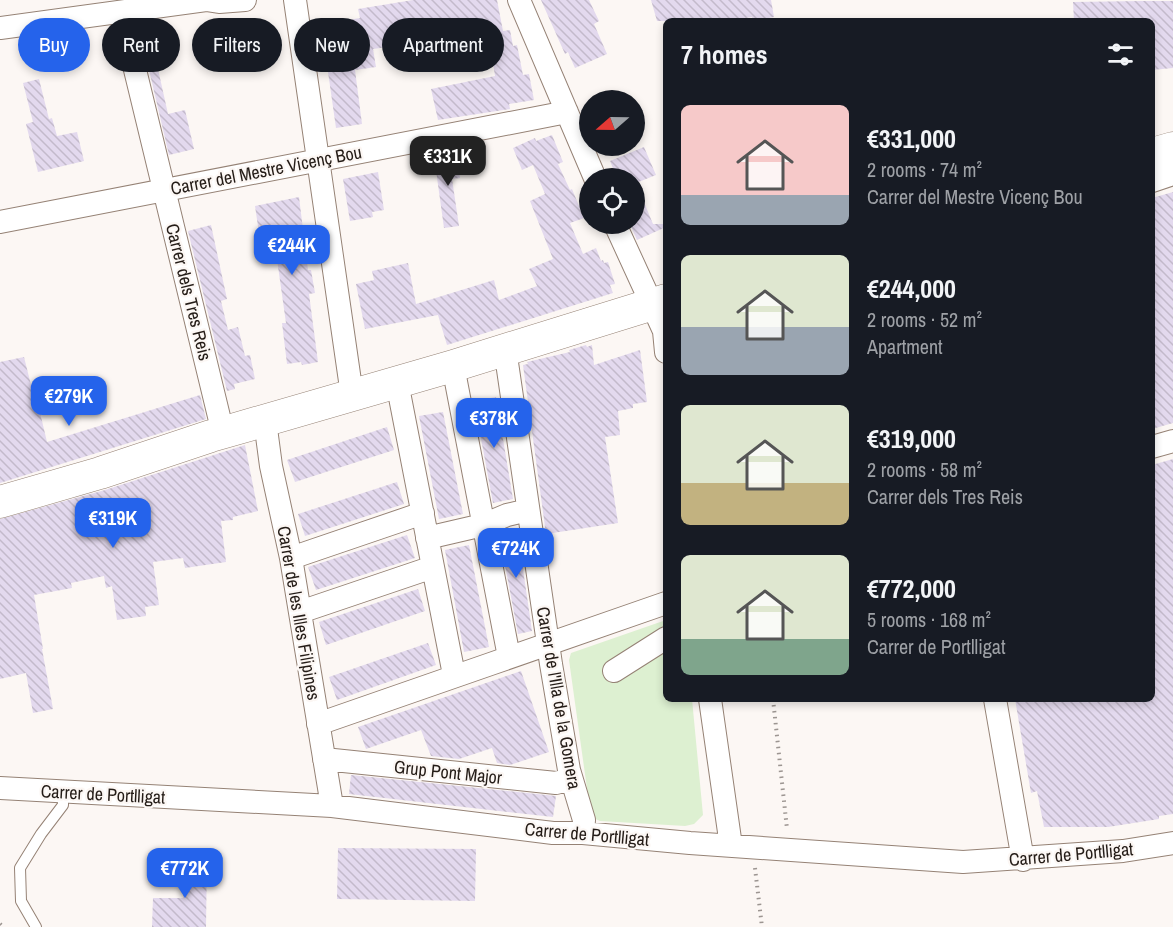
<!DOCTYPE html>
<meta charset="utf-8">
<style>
:root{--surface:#171b24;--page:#242831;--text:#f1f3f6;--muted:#9ea1a6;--accent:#2563eb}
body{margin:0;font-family:"Archivo Narrow",sans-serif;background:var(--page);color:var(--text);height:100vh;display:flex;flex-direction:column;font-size:22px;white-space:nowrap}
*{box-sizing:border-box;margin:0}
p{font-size:20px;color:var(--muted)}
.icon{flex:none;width:33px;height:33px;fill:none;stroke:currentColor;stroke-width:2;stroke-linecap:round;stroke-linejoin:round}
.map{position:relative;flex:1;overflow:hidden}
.side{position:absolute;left:663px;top:18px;width:492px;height:684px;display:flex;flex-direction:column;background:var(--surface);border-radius:9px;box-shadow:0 3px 9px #0003}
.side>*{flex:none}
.guide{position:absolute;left:18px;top:18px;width:555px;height:54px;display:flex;gap:12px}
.needle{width:39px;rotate:250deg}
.buttons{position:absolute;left:579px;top:90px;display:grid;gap:12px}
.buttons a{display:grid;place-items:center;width:66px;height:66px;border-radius:50%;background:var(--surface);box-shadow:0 3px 9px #0003;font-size:30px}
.price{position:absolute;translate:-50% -51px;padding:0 14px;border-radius:12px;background:var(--accent);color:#fff;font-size:20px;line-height:39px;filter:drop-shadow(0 2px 3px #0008)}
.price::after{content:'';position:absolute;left:50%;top:36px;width:18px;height:14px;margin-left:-9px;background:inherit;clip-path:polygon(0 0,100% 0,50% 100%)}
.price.current{background:#222;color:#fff}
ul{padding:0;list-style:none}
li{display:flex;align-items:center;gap:18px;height:150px;padding:0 18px}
li span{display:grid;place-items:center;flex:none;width:168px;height:120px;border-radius:9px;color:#555}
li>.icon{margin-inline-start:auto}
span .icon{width:72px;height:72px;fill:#fffc;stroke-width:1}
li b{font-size:26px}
h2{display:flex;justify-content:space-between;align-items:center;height:72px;padding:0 18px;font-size:26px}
.pill{padding:0 21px;border-radius:27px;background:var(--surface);box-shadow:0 3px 9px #0003;font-size:21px;line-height:54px}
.pill.current{background:var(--accent);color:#fff}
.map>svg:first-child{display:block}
</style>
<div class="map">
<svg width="1173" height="927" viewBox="0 0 1173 927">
<defs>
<pattern id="building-back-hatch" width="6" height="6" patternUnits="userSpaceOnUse" patternTransform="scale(1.5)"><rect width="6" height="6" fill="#e3d9ee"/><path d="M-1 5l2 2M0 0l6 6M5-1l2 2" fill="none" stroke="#c3bacb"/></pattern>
</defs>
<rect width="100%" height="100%" fill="#fcf7f4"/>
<!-- green -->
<path fill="#ddf0d1" d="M666,620V699H692L703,815L694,824L685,826L600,821L591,817L569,660L571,653Z"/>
<!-- building -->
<path fill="url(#building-back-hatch)" d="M413,0H497L503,31L510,30L513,46L517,45L523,75L529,74L534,100L509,104L510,109L438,120L431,89L495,76L490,43L471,46L468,36L373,49L376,67L355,70L362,124L336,128L323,37L326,36L325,24L360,18L358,9Z
M541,0H589L599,21L594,24L607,54L575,68L568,52L565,54Z
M651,0H771L774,17L753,21L752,17L727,21H657Z
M1141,1H1173V68L1152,70V21H1074L1073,2Z
M146,57L156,60L168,114L185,110L194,149L169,155Z
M39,79L49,119L52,118L57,136L77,132L84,161L38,172L26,124L33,122L23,83Z
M552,135L563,162L558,164L570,190L572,189L584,218L570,223L583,254L596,248L601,261L603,260L604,263L608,262L615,284L610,285L613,293L447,345L438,315L365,329L356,284L374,280L372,271L408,263L416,304L494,280L499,300L537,286L529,269L553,259L530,201L545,194L533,165L522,170L513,148L535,138L536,141Z
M644,147L656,175L636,183L653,224H666V227L637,240L630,224H634V178H617L610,161Z
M456,153L460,178L452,179L459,226L444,228L434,156Z
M378,172L384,210L372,212L373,217L350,221L343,179Z
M1173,192V423L1152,429V198Z
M299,197L308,270H311L315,293L309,294L318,362L302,365L301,362L287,364L282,323H286L274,238L260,240L255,206Z
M211,225L227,299L221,301L228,330L238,327L245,356L250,355L255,379L234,384L235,389L227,391L188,231Z
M586,345L587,347L592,345L594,365L640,350L647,402L633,404V408L618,411L620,435L605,437L618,523L546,534L523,365L528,364L527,362L570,352L569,350Z
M24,357L36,405L38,404L47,442L200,395L206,419L0,483V362Z
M496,397L513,499L493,503L474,401Z
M443,412L463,514L439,519L419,416Z
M387,427L394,450L295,482L287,460Z
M245,445L258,511L233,517V520L221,521L226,562L185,568L183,558L153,562L159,605L145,607L146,616L117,620L112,586L106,588L104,576L71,583L72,588L34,595L43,649H42L53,709L33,713L26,673L0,679V519L105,490Z
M1173,459V814L1159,816V819L1108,827H1044L1037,791L1031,793L1015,699H1152V465Z
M397,482L404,504L305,536L298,514Z
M517,528L532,631L518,634L499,533Z
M407,535L415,558L316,590L308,567Z
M469,545L489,647L464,652L445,550Z
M418,589L425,611L326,645L319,622Z
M428,643L436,665L337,700L329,677Z
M521,671L549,752L510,765L497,763L492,748L459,759L431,756L421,730L366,749L358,727Z
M351,775L556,796L553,817L349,794Z
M338,848L476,849L475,901L337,899Z
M184,857H207L206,927H152L153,898H183Z"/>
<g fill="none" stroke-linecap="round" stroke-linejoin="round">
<defs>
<path id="lane" d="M36,927L21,901L20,868L41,834L63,805V792"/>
<path id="street" d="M295,0L352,395
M519,0L595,178
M121,12L223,433
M0,28L206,0L219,2L245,0
M1152,181L1173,174
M0,222L567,112
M615,224L664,331L666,352
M505,349L551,664L569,770L584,820L583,833
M453,366L509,657
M397,382L454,675
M265,421L271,466L291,558L332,806
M1152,447L1173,441
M427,538L483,525L507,515L528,510
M291,558L423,513
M300,612L433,567
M614,671L666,638
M710,699L731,846
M995,699L1023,860
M318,724C434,683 550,644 666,603
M324,759L556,783L571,779
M0,788L332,806L553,833H583L690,843L963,862L1123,851L1173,843"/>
<path id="secondary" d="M1152,154L1173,148
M0,502L100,473L211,436L453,366L666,300"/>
</defs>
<!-- lane casing -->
<use href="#lane" stroke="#958275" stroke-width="12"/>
<!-- street casing -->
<use href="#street" stroke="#958275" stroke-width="24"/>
<!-- secondary casing -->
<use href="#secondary" stroke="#958275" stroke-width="33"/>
<!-- path -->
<path stroke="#9c9591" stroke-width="4" stroke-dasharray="1.5 4.5" stroke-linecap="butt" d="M773,699L787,829
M755,868L762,927
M0,924L3,927"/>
<!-- lane -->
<use href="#lane" stroke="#fff" stroke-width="10"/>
<!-- street -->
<use href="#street" stroke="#fff" stroke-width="22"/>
<!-- secondary -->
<use href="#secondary" stroke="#fff" stroke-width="32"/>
</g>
<g text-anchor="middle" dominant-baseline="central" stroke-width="4.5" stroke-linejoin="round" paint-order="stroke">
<!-- street labels -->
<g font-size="18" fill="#241c17" stroke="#fcf7f4">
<text transform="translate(266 170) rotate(-11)">Carrer del Mestre Vicenç Bou</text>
<text transform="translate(189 292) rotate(76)">Carrer dels Tres Reis</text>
<text transform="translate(299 613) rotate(80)">Carrer de les Illes Filipines</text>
<text transform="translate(559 698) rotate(80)">Carrer de l'Illa de la Gomera</text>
<text transform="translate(448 772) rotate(6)">Grup Pont Major</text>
<text transform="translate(103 794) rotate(3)">Carrer de Portlligat</text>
<text transform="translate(587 834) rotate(5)">Carrer de Portlligat</text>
<text transform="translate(1071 854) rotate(-5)">Carrer de Portlligat</text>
</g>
</g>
</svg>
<div class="buttons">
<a><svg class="needle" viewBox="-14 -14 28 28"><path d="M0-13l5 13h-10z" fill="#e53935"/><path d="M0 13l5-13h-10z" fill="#9ea1a6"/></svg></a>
<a><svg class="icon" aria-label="locate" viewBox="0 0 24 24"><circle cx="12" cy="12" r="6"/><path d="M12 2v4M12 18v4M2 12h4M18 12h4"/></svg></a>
</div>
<b class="price current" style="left:448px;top:187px">€331K</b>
<b class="price" style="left:292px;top:276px">€244K</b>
<b class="price" style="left:69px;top:427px">€279K</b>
<b class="price" style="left:494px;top:449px">€378K</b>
<b class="price" style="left:113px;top:549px">€319K</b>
<b class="price" style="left:516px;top:579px">€724K</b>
<b class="price" style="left:185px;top:899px">€772K</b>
<div class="guide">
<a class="pill current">Buy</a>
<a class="pill">Rent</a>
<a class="pill">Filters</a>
<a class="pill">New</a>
<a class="pill">Apartment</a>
</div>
<section class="side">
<h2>7 homes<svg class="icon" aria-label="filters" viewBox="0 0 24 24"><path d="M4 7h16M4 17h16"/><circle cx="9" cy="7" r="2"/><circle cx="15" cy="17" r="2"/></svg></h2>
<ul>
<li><span style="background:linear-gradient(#f6c9c9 75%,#9aa5b1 0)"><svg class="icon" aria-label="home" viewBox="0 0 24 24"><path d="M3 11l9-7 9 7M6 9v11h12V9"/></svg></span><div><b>€331,000</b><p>2 rooms · 74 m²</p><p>Carrer del Mestre Vicenç Bou</p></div></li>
<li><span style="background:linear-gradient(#dfe7d0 60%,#9aa5b1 0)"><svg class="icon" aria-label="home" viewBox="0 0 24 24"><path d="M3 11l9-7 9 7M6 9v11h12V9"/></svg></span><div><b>€244,000</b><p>2 rooms · 52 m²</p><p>Apartment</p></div></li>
<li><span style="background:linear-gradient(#dfe7d0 65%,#c2b280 0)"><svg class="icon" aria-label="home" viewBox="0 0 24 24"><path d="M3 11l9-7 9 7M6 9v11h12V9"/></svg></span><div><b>€319,000</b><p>2 rooms · 58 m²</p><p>Carrer dels Tres Reis</p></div></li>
<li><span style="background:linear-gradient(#dfe7d0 70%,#7fa58c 0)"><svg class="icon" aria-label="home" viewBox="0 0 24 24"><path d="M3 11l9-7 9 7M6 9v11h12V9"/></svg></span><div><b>€772,000</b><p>5 rooms · 168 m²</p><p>Carrer de Portlligat</p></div></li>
</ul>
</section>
</div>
